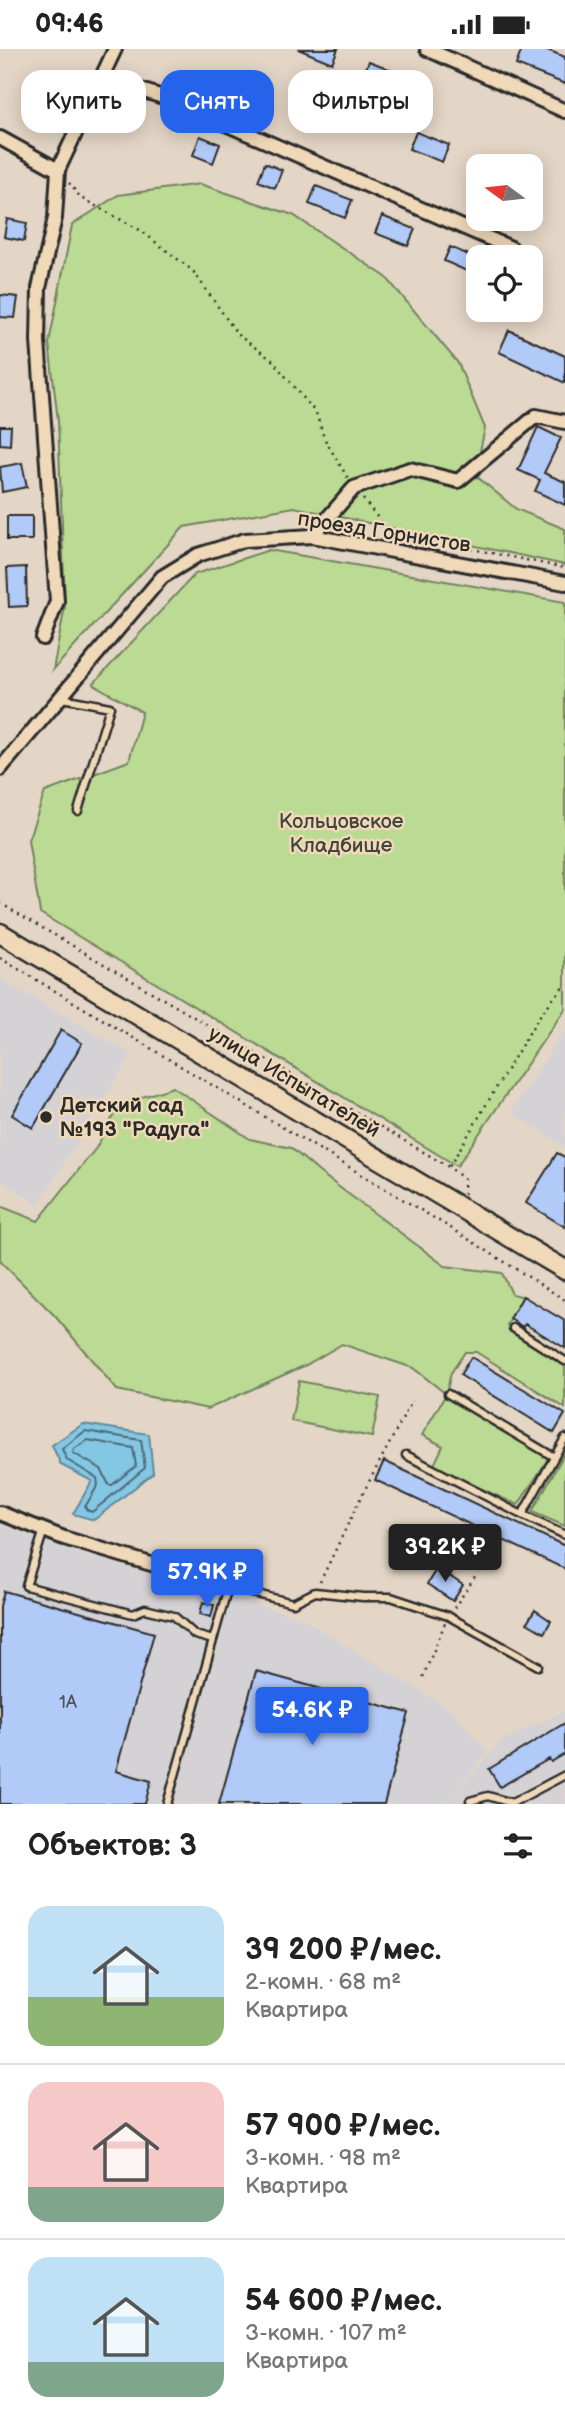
<!DOCTYPE html>
<html lang="ru">
<meta charset="utf-8">
<style>
:root{--surface:#fff;--page:#f2f2f2;--text:#222;--muted:#767676;--line:#e0e0e0;--accent:#2563eb}
body{margin:0;font-family:"Balsamiq Sans",sans-serif;background:var(--page);color:var(--text);height:100vh;display:flex;flex-direction:column;font-size:26px;white-space:nowrap}
*{box-sizing:border-box;margin:0}
p{font-size:23px;color:var(--muted)}
.icon{flex:none;width:38px;height:38px;fill:none;stroke:currentColor;stroke-width:2;stroke-linecap:round;stroke-linejoin:round}
.map{position:relative;height:1755px;overflow:hidden}
.drawer{display:flex;flex-direction:column;background:var(--surface);flex:1}
.drawer>*{flex:none}
.banner{position:absolute;left:21px;top:21px;width:523px;height:63px;display:flex;gap:14px}
.needle{width:46px;rotate:285deg}
.fabs{position:absolute;left:466px;top:105px;display:grid;gap:14px}
.fabs a{display:grid;place-items:center;width:77px;height:77px;border-radius:14px;background:var(--surface);box-shadow:0 4px 18px #0003;font-size:35px}
.price{position:absolute;translate:-50% -60px;padding:0 16px;border-radius:7px;background:var(--accent);color:#fff;font-size:23px;line-height:46px;filter:drop-shadow(0 2px 4px #0008)}
.price::after{content:'';position:absolute;left:50%;top:42px;width:21px;height:16px;margin-left:-10px;background:inherit;clip-path:polygon(0 0,100% 0,50% 100%)}
.price.current{background:#222;color:#fff}
ul{padding:0;list-style:none}
li{display:flex;align-items:center;gap:21px;height:175px;padding:0 28px}
li+li{border-top:2px solid var(--line)}
li span{display:grid;place-items:center;flex:none;width:196px;height:140px;border-radius:21px;color:#555}
li>.icon{margin-inline-start:auto}
span .icon{width:84px;height:84px;fill:#fffc;stroke-width:1}
li b{font-size:30px}
h2{display:flex;justify-content:space-between;align-items:center;height:84px;padding:0 28px;font-size:30px}
.pill{padding:0 24px;border-radius:21px;background:var(--surface);box-shadow:0 4px 18px #0003;font-size:24px;line-height:63px}
.pill.current{background:var(--accent);color:#fff}
.status{display:flex;justify-content:space-between;align-items:center;height:49px;padding:0 35px;background:var(--surface);direction:ltr}
.status svg{height:19px;fill:currentColor}
.map>svg:first-child{display:block}
</style>
<div class="status"><b>09:46</b><svg viewBox="0 0 49 12"><path d="M0 12V9h3v3zM5 12V6h3v6zM10 12V3h3v9zM15 12V0h3v12zM26 1h20v11H26zM47 4h2v5h-2z"/></svg></div>
<div class="map">
<svg width="565" height="1755" viewBox="0 0 565 1755">
<rect width="100%" height="100%" fill="#e4d6c6"/>
<filter id="ink" filterUnits="userSpaceOnUse"><feTurbulence type="fractalNoise" baseFrequency=".0143" numOctaves="2"/><feDisplacementMap in="SourceGraphic" scale="14" xChannelSelector="R" yChannelSelector="G"/><feConvolveMatrix kernelMatrix="1 2 1 2 8 2 1 2 1" color-interpolation-filters="sRGB"/></filter>
<g filter="url(#ink)">
<!-- built -->
<path fill="#d5d2d5" d="M0,930L132,1005L38,1156L0,1131Z
M565,980V1098L511,1063Z
M0,1475L57,1497L302,1569L450,1660L488,1704L444,1755H0Z
M565,1662V1755H445L504,1690Z"/>
<!-- green -->
<path fill="#bbda93" stroke="#73825f" stroke-width="2" d="M200,135L293,166L386,228L458,314L485,379L475,426L516,460L565,480V516L294,458L184,478L53,621L65,557L58,372L49,294L72,176L118,146Z
M269,501L565,553V960L457,1117L40,864L28,791L45,743L129,712L142,663L93,635L195,525Z
M173,1038L250,1090L291,1099L319,1123L445,1217L502,1224L512,1245L525,1248L507,1276L565,1315V1359L476,1303H465L451,1324L446,1345L550,1407L518,1456L433,1418L443,1397L422,1386L446,1345L413,1319L342,1295L306,1316L208,1360L117,1341L55,1267L0,1212V1157L38,1172L96,1099L120,1055Z
M299,1332L380,1348L372,1388L291,1372Z
M565,1403V1477L532,1463Z"/>
<!-- water -->
<path fill="#83c7e4" stroke="#60899a" stroke-width="2" d="M83,1375L149,1385L153,1424L94,1471L73,1465L92,1432L61,1416L52,1396Z"/>
<g fill="none" stroke-linecap="round" stroke-linejoin="round">
<!-- shore -->
<path stroke="#4e6975" stroke-width="2" d="M85,1382L141,1391L145,1419L92,1463L87,1461L85,1458L98,1436L97,1429L67,1411L62,1400Z
M88,1391L133,1399L136,1417L112,1436H109L101,1420L73,1404L74,1400Z"/>
</g>
<!-- building -->
<path fill="#b2caf8" stroke="#2b2b2b" stroke-width="2" d="M298,0H338L332,14Z
M522,0H545L565,8V35L516,16Z
M369,12L402,25L395,42L362,29Z
M416,83L449,96L442,113L409,100Z
M200,87L220,95L213,114L193,106Z
M265,114L282,121L275,139L258,132Z
M316,137L352,151L345,169L309,155Z
M382,167L415,180L408,197L375,184Z
M7,170L27,174L24,192L4,188Z
M450,198L478,210V227L444,212Z
M0,246L18,248L15,269L0,268Z
M509,281L565,307V334L499,303Z
M0,377H11L10,396L0,395Z
M538,378L561,389L544,424L565,433V456L535,442L540,431L518,421Z
M22,414L27,438L2,443L0,418Z
M7,467H32V491H7Z
M26,518L27,557L9,558L7,519Z
M61,981L82,994L33,1079L12,1066Z
M557,1104L565,1108V1178L526,1154Z
M523,1247L565,1272V1299L525,1275L523,1278L510,1270Z
M471,1308L565,1365L554,1384L460,1326Z
M384,1412L565,1497V1520L375,1431Z
M437,1519L463,1536L453,1552L427,1535Z
M4,1542L154,1584L116,1722L151,1732L145,1755H0V1557Z
M203,1553L214,1556L211,1568L200,1565Z
M535,1561L551,1572L544,1584L527,1574Z
M256,1622L409,1664L384,1755H219Z
M565,1674V1705L551,1713L549,1710L500,1738L489,1720Z"/>
<g fill="none" stroke-linecap="round" stroke-linejoin="round">
<defs>
<path id="service" d="M62,649L110,658L78,762
M513,1279L565,1312
M448,1345L554,1408
M406,1406L522,1466L565,1389
M522,1466L565,1486
M44,1481L26,1537L133,1565L145,1560L174,1567L195,1586L213,1591
M470,1752L488,1747L512,1754L565,1726
M167,1755L228,1538L293,1554L315,1543L363,1548H391L448,1567L538,1617"/>
<path id="minor" d="M427,0L565,62
M103,29L166,49L511,199
M0,89L58,121L115,0
M312,487L354,439L410,420L458,432L536,367L565,373
M43,589L57,552L38,292L39,239L55,169L58,121
M0,720L162,528L198,506L245,491L312,487L565,534
M0,1464L64,1489L228,1538"/>
<path id="secondary" d="M0,884L565,1221"/>
</defs>
<!-- service casing -->
<use href="#service" stroke="#2b2b2b" stroke-width="11"/>
<!-- minor casing -->
<use href="#minor" stroke="#2b2b2b" stroke-width="18"/>
<!-- secondary casing -->
<use href="#secondary" stroke="#2b2b2b" stroke-width="23"/>
<!-- path -->
<path stroke="#2b2b2b" stroke-width="2.5" stroke-dasharray="2 5" stroke-linecap="butt" d="M69,134L81,149L140,181L193,222L238,286L272,311L316,364L324,389L349,431
M363,450L389,483L565,519
M0,854L449,1118
M0,909L449,1178L565,1251
M464,1145V1130L449,1118L538,969L565,935
M320,1533L363,1444L412,1352
M454,1559L478,1524
M423,1628L445,1574"/>
<!-- service -->
<use href="#service" stroke="#f0d9b9" stroke-width="6"/>
<!-- minor -->
<use href="#minor" stroke="#f0d9b9" stroke-width="12"/>
<!-- secondary -->
<use href="#secondary" stroke="#f0d9b9" stroke-width="18"/>
</g>
</g>
<!-- markers -->
<circle fill="#2b2b2b" stroke="#f0d9b9" stroke-width="2.5" cx="46" cy="1068" r="7"/>
<g text-anchor="middle" dominant-baseline="central" stroke-width="5" stroke-linejoin="round" paint-order="stroke">
<!-- number labels -->
<g font-size="18" fill="#4d535e">
<text x="68" y="1653">1А</text>
</g>
<!-- street labels -->
<g font-size="21" fill="#2b2b2b" stroke="#f0d9b9">
<text transform="translate(384 483) rotate(9)">проезд Горнистов</text>
<text transform="translate(294 1033) rotate(31)">улица Испытателей</text>
</g>
<!-- park labels -->
<g font-size="21" fill="#41453b" stroke="#f0d9b9">
<text x="341" y="772">Кольцовское<tspan x="341" dy="24">Кладбище</tspan></text>
</g>
<!-- poi labels -->
<g font-size="21" font-weight="bold" fill="#2b2b2b" stroke="#f0d9b9" text-anchor="start">
<text x="60" y="1056">Детский сад<tspan x="60" dy="24">№193 "Радуга"</tspan></text>
</g>
</g>
</svg>
<div class="fabs">
<a><svg class="needle" viewBox="-14 -14 28 28"><path d="M0-13l5 13h-10z" fill="#e53935"/><path d="M0 13l5-13h-10z" fill="#767676"/></svg></a>
<a><svg class="icon" aria-label="locate" viewBox="0 0 24 24"><circle cx="12" cy="12" r="6"/><path d="M12 2v4M12 18v4M2 12h4M18 12h4"/></svg></a>
</div>
<b class="price current" style="left:445px;top:1535px">39.2K ₽</b>
<b class="price" style="left:207px;top:1560px">57.9K ₽</b>
<b class="price" style="left:312px;top:1698px">54.6K ₽</b>
<div class="banner">
<a class="pill">Купить</a>
<a class="pill current">Снять</a>
<a class="pill">Фильтры</a>
</div>
</div>
<section class="drawer">
<h2>Объектов: 3<svg class="icon" aria-label="filters" viewBox="0 0 24 24"><path d="M4 7h16M4 17h16"/><circle cx="9" cy="7" r="2"/><circle cx="15" cy="17" r="2"/></svg></h2>
<ul>
<li><span style="background:linear-gradient(#bfe0f5 65%,#8fb573 0)"><svg class="icon" aria-label="home" viewBox="0 0 24 24"><path d="M3 11l9-7 9 7M6 9v11h12V9"/></svg></span><div><b>39 200 ₽/мес.</b><p>2-комн. · 68 m²</p><p>Квартира</p></div></li>
<li><span style="background:linear-gradient(#f6c9c9 75%,#7fa58c 0)"><svg class="icon" aria-label="home" viewBox="0 0 24 24"><path d="M3 11l9-7 9 7M6 9v11h12V9"/></svg></span><div><b>57 900 ₽/мес.</b><p>3-комн. · 98 m²</p><p>Квартира</p></div></li>
<li><span style="background:linear-gradient(#bfe0f5 75%,#7fa58c 0)"><svg class="icon" aria-label="home" viewBox="0 0 24 24"><path d="M3 11l9-7 9 7M6 9v11h12V9"/></svg></span><div><b>54 600 ₽/мес.</b><p>3-комн. · 107 m²</p><p>Квартира</p></div></li>
</ul>
</section>
